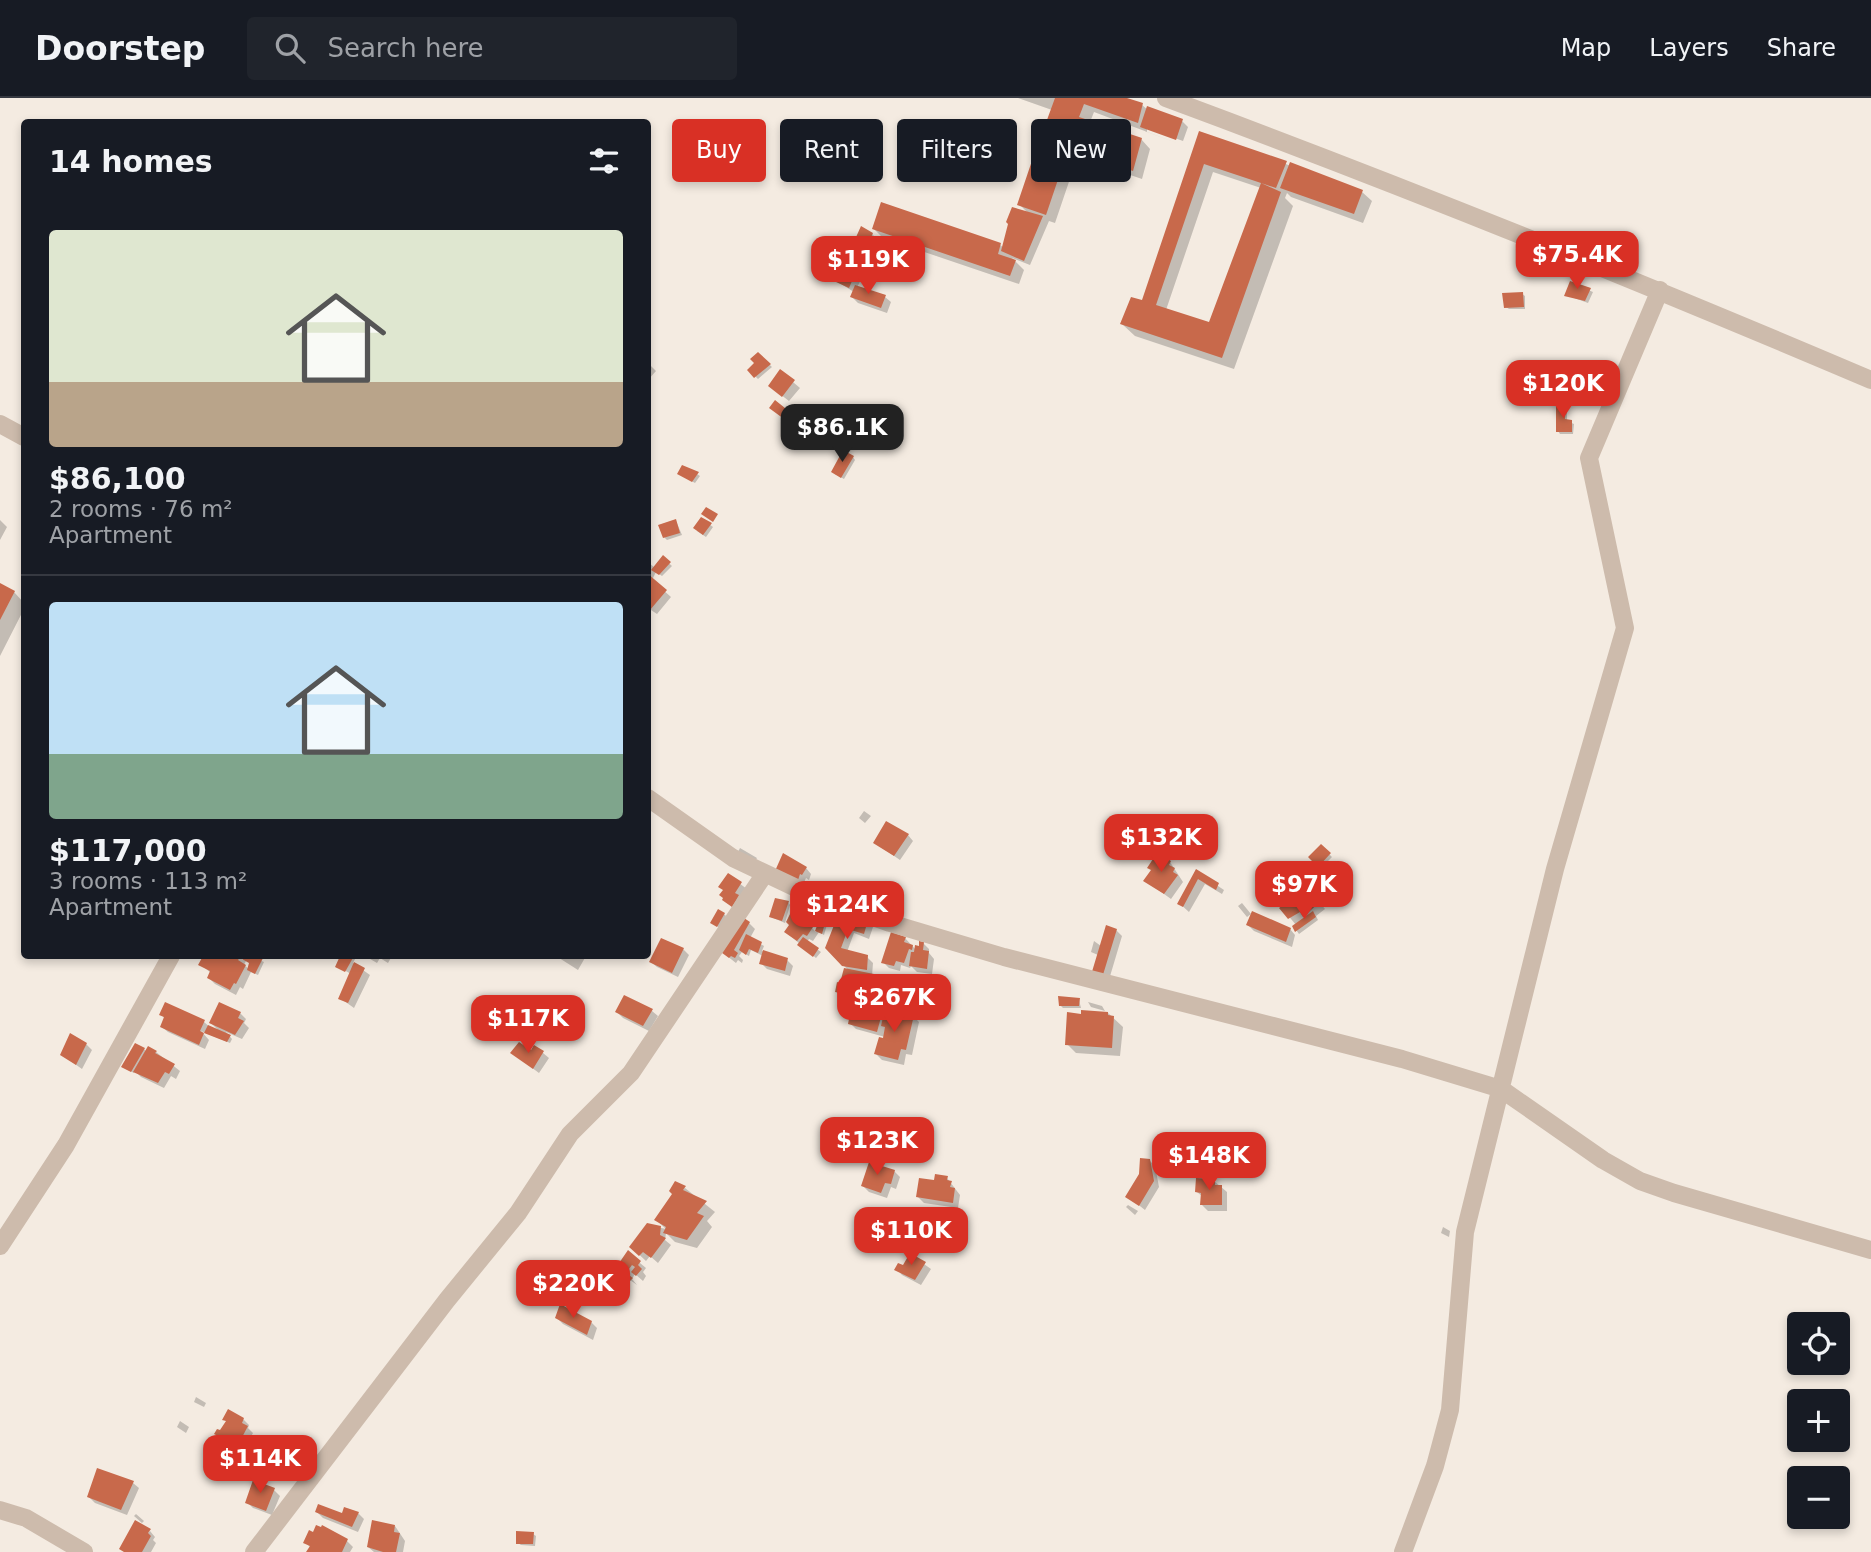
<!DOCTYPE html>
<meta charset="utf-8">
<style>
:root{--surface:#171b24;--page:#20242c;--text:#f1f3f6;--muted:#9ea1a6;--line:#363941;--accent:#d93025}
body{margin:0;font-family:"DejaVu Sans",sans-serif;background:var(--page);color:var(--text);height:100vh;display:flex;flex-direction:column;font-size:26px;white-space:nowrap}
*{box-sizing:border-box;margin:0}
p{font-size:23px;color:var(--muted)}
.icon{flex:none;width:38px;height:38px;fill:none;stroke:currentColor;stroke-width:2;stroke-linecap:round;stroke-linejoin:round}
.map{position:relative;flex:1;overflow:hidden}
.panel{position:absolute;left:21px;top:21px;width:630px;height:840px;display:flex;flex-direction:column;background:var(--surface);border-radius:7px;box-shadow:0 4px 10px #0003}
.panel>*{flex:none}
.banner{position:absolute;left:672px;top:21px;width:665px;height:63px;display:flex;gap:14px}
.controls{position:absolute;left:1787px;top:1214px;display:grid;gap:14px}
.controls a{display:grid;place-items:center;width:63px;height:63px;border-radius:7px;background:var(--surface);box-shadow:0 4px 10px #0003;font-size:35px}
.price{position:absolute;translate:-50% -60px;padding:0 16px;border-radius:14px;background:var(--accent);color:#fff;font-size:23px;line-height:46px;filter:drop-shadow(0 2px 4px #0008)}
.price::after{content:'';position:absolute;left:50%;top:42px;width:21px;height:16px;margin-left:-10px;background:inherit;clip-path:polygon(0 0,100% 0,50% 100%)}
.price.selected{background:#222;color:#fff}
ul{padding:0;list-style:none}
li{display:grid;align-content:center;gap:14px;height:371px;padding:0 28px}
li+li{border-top:2px solid var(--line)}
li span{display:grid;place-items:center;height:217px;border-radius:7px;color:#555}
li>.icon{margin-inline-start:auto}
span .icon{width:126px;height:126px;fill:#fffc;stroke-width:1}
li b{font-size:30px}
h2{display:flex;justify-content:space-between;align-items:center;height:84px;padding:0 28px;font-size:30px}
.pill{padding:0 24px;border-radius:7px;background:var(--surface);box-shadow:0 4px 10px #0003;font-size:24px;line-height:63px}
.pill.selected{background:var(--accent);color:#fff}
header{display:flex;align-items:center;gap:42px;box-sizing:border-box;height:98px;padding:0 35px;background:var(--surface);border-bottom:2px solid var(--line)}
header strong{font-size:33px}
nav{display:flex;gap:38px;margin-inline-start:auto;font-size:24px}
.search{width:490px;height:63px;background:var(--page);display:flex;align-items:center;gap:18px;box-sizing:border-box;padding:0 24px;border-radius:7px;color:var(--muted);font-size:26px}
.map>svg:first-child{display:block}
</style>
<header>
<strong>Doorstep</strong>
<div class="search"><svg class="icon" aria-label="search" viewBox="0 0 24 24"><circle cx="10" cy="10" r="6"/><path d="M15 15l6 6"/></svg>Search here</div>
<nav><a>Map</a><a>Layers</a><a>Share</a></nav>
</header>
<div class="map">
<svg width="1871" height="1454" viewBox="0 0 1871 1454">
<rect width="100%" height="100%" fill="#f4ebe1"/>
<!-- shadow -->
<path fill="#0003" fill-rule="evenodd" d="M1018,0H1121L1142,7L1148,12L1182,23L1188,29L1183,43L1147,30V34L1182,47L1094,14L1090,24L1141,41L1150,51L1142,81L1063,54L1075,66L1055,125L1049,123L1030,167L1012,160L1024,172L1019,186L883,140L874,131L1000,147L1004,150L1028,115L1019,106L1054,53L1042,41L1052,12Z
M1201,35L1362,94L1372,103L1363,125L1291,99L1287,95L1285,100L1293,108L1234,271L1135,238L1122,226L1150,207ZM1213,74L1261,90L1210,226L1166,212Z
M872,136L878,142L857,190L885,199L891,204L887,215L858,205L852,199L854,194L838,184Z
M1571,185L1593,194L1588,205L1566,197Z
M1522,196L1525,198V211H1509L1506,209Z
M758,256L772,269L758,281L749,272L756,265Z
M649,266L656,273L648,282V267Z
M780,273L800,290L789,303L776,293Z
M1565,310L1567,312V323L1574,326L1573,336H1560L1558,333Z
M853,359L855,362L844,381L835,376Z
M679,376H697L700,378L695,385Z
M702,421L713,429L706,439L697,433Z
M0,422L7,429L0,442Z
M676,423L682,437L667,442L664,439Z
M663,460L672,468L662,478L656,474L652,482L671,499L657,516L648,510V464L655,470Z
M0,487L14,494L24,505V511L0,558Z
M864,713L871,718L865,725L859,720Z
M908,737L913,743L900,762L875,745Z
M1321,748L1332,759L1321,770L1310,759Z
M740,750L757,760L753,766L737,756Z
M1170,764L1183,784L1171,801L1146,783Z
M806,770L811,776L809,782L806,780L803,787L777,773Z
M1197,774L1224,792L1222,796L1205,786L1189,814L1179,805Z
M728,777L747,791L738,813L724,802Z
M1314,798L1325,811L1316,818L1318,822L1299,836L1294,829L1296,827L1282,810Z
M788,804L790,807L785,825L771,819Z
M1242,805L1251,816L1247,819L1238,808Z
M825,811L839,818L830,816L824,837L819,834L813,843L809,841L807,844L821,854L816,860L786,834L812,830L816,834Z
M841,814L867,823L873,829L869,841L854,835L847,854L867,859L873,865L872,878L879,884L876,899L870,897L869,905L843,900L837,894L849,873L827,850Z
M724,816L726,818L720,830L715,827Z
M749,825L755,831L750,840L764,848L762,853L787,862L793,868L790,878L767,871L761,865L763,858L751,852L749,858L742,854L739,858L743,862L742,865L738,862L736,865L727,858Z
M1248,827L1290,831L1295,837L1292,849L1254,833Z
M1116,832L1122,838L1108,885L1099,882L1098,857L1091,854L1094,843L1101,848Z
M905,840L916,852L923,845L929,851V855L934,861L932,876L917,874L911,868L910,870L901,867L900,873L889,870L883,864Z
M683,851L689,857L678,879L657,869L651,864Z
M205,858H239L243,862L245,858H250L264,864L258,877L251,874L243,891L240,889L236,897L215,886L209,880L211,875L200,866ZM246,863L251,865L249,871L244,867Z
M342,858H354L356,859L353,865L370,877L354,910L340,900L351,876L337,868Z
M365,858H392L388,865L380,860L377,865Z
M556,858H586L578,872Z
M1079,902L1081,910H1063L1060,907Z
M1088,904L1102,908L1105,913L1091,909Z
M652,913L658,918L649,933L623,920L617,914Z
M875,914L884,923L913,918L919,924L912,957L906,956L904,967L882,962L876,956L885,939L856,931L850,925Z
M240,915L246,921L244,925L249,930L242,941L226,934L232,941L230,945L201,933L209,942L205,951L168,934L162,929L165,921L161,916L204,924L211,930L221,935L211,925Z
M1108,915L1123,929L1120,958L1076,955L1067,946L1083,918Z
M86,946L92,952L82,971L62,957Z
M144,951L147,954H156L180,973L176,981L171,978L164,990L141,979L135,973L134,975L126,971Z
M531,954L543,955L549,960L539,975L512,955Z
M1149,1062L1155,1068L1159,1089L1145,1112L1127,1098Z
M894,1073L900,1079L896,1091L891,1089L887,1100L869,1094L863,1088Z
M947,1080L960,1097L958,1110L924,1105L918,1099L936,1084Z
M1214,1083L1227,1094V1113H1208L1202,1107L1203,1099L1197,1094Z
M685,1090L715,1114L707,1123L712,1129L697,1150L675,1144L666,1135L665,1142L671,1147L658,1165L650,1158L646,1163L631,1149L648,1127L666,1131L656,1122L674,1096Z
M1128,1107L1138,1113L1135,1117L1126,1109Z
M1443,1129L1450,1133L1449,1139L1441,1135Z
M628,1155L646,1170L643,1174L646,1178L643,1183L635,1176L632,1181L637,1187L623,1177Z
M911,1157L931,1171L921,1187L902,1177L897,1171L904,1169Z
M557,1220L591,1224L597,1230L593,1242L563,1226Z
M196,1299L206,1305L204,1309L194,1304Z
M224,1321H243L249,1327L248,1330L253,1335L245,1350L237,1345L235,1349L216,1336L221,1335L227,1324Z
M180,1323L189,1329L186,1335L177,1329Z
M133,1385L139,1390L127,1417L95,1405L89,1399Z
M274,1392L280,1398L272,1417L253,1410L247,1404Z
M317,1414L343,1417L358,1415L364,1421L358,1434L323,1420Z
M136,1416L144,1423L142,1425L134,1418Z
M395,1428L405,1443L403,1454H374L368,1449Z
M323,1429L347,1443L353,1449L350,1454H308L311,1450L305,1444Z
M150,1433L155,1439L153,1442L156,1445L151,1454H124Z
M533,1436L536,1438L535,1448L521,1447L518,1445Z"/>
<!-- building -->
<path fill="#c8694b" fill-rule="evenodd" d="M1055,0H1127L1143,5L1138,25L1084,6L1079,19L1142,40L1133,73L1040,41Z
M1147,8L1183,21L1176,42L1140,29Z
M1199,33L1287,63L1276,90L1261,85L1281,94L1222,260L1120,226L1131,199L1142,202ZM1204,66L1261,85L1209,224L1156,207Z
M1038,45L1067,55L1046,117L1017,107Z
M1290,64L1363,92L1354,116L1280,90Z
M881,104L1001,145L998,156L1016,162L1010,178L872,131Z
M1012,109L1043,118L1024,163L1001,153L1008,126L1006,124Z
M861,128L873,135L849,190L836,184Z
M1570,183L1591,190L1585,203L1564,198Z
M855,187L886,197L881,210L850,199Z
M1523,194L1524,209L1504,210L1502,195Z
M758,254L771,266L754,280L747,272L754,265L750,261Z
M780,271L795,282L782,299L768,288Z
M775,302L790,314L784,321L769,310Z
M1556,307L1566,308L1565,321L1572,322V334H1556Z
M843,352L854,358L841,380L831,374Z
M682,367L699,374L692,384L677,376Z
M706,409L718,416L713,424L701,416Z
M701,419L712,425L703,437L693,430Z
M676,421L680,435L663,440L658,427Z
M663,457L671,464L659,477L651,472Z
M648,476L667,492L650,512L648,510V496L650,493L648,491Z
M0,485L15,493L0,522Z
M886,723L909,736L894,758L873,745Z
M1321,746L1331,755L1318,769L1308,759Z
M783,755L807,769L802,777L800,776L798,782L775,773Z
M1157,755L1171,763L1169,767L1175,770L1173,774L1178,777L1164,796L1143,783L1151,772L1147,770Z
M1196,771L1219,785L1216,792L1198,781L1183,809L1177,806Z
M728,775L742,784L735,795L739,797L732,809L722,802L723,800L719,797L723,792L718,789Z
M1305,790L1311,798L1314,796L1320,804L1303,819L1300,814L1288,821L1279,810Z
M775,800L789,803L782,823L769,819Z
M824,809L836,813L835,816L828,814L822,836L815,833Z
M718,811L725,815L717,829L710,825Z
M840,812L868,822L864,836L848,831L841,850L868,857L867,872L842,868L825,850Z
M1252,813L1291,830L1286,844L1246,827Z
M1313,813L1316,819L1295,834L1292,828Z
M791,814L813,829L807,838L803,836L797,843L784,834L789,827L786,824Z
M741,818L750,824L734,852L738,855L735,860L731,858L729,860L718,852Z
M1106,827L1117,831L1102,880L1091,877Z
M891,834L906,839L904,844L913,847L912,852L909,851L904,865L896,863L894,868L881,865Z
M746,836L762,844L758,855L749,851L746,857L739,852Z
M803,839L819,850L813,859L797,847Z
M661,840L684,850L672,875L649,864Z
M919,843L924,844L923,852L929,853L927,871L909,868L911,854H914L915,847L919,848Z
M763,852L788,860L785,873L759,866Z
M203,858H241L238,862L246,867L236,886L234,885L230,892L207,880L210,873L198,867Z
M243,858H255L263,860L255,876L247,872L249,865L242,861Z
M340,858H354L345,874L335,869Z
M354,864L365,870L348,905L338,901Z
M844,870L874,876L871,894L865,893L863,900L835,894L837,884L840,885Z
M624,897L653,911L643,928L615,914Z
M1058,898L1080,900L1079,908H1059Z
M165,904L205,922L200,933L204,935L208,927L231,937L227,944L204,935L199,947L160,929L164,919L159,917Z
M219,904L241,914L238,920L244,923L235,937L209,925Z
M885,910L914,917L906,952L901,951L898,962L874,956L879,939L883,940L885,929L881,928Z
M862,911L876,913L875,917L881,919L877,934L848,926L850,916L854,917L855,913L861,915Z
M1081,912L1108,914V917L1114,918L1112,950L1065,947L1067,914L1081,916Z
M70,935L87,945L76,967L60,957Z
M519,944L531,952L534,947L544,953L533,971L510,955Z
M135,945L145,950L131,974L121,969Z
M148,948L157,953L155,955L175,966L169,976L165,974L158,985L133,974Z
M1140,1060L1150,1061L1154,1083L1139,1108L1125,1099L1139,1076Z
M869,1064L895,1072L891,1086L885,1085L881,1095L861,1088Z
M935,1076L948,1078L947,1082L952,1083L950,1089L955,1090L953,1105L916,1099L919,1080L934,1082Z
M1196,1080L1215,1081V1087H1222V1107H1200L1201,1095L1195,1094Z
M675,1083L686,1088L683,1092L707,1103L697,1115L704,1118L687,1142L663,1135L666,1129L654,1122L672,1096L669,1093Z
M647,1125L661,1128L660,1137L666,1140L651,1160L643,1154L639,1158L629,1149Z
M628,1152L641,1163L638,1167L642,1171L636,1178L631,1174L635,1169L632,1167L626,1175L633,1180L630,1183L615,1171Z
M910,1155L926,1164L915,1182L894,1172L898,1165L903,1167Z
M560,1206L592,1223L587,1237L555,1220Z
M228,1311L244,1320L242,1325L248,1328L239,1345L231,1341L229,1344L214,1336L217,1331L220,1332L226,1323L222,1322Z
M97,1370L134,1383L121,1412L87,1399Z
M253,1382L275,1390L266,1413L245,1405Z
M318,1406L342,1415L344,1409L359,1414L352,1429L315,1414Z
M135,1422L151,1431L148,1435L151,1438L142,1454H124L119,1451Z
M372,1422L395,1427L394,1434L400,1435L396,1454H383L367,1449Z
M316,1427L321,1429L322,1427L348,1441L342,1454H306L310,1448L303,1445L309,1432L313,1434Z
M516,1433L534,1434L533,1446H516Z"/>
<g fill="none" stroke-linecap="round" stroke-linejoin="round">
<!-- minor -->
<path stroke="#cdbbac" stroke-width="18" d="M1166,0C1404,88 1638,183 1871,282
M0,326L24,339
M648,700L733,760L811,797L890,825L1004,859L1402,961L1501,991L1603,1062L1640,1083L1674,1095L1871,1152
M0,1148L66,1047L171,858
M0,1412L26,1420L84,1454
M254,1454L447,1202L518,1115L570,1036L631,975L764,777
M1403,1454L1435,1368L1450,1312L1465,1134L1555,771L1625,530L1589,360L1660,192"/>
</g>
</svg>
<div class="controls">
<a><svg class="icon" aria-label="locate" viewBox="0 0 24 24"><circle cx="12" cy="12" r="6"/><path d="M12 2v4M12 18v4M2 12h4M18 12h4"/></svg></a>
<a>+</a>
<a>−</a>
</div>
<b class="price" style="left:1577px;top:193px">$75.4K</b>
<b class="price" style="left:868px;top:198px">$119K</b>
<b class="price" style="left:1563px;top:322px">$120K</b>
<b class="price selected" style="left:842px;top:366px">$86.1K</b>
<b class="price" style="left:1161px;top:776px">$132K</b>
<b class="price" style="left:1304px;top:823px">$97K</b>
<b class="price" style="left:847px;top:843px">$124K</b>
<b class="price" style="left:894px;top:936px">$267K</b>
<b class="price" style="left:528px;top:957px">$117K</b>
<b class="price" style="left:877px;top:1079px">$123K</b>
<b class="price" style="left:1209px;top:1094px">$148K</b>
<b class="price" style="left:911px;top:1169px">$110K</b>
<b class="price" style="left:573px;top:1222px">$220K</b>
<b class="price" style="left:260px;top:1397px">$114K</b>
<div class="banner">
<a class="pill selected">Buy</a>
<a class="pill">Rent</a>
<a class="pill">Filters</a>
<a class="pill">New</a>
</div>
<section class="panel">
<h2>14 homes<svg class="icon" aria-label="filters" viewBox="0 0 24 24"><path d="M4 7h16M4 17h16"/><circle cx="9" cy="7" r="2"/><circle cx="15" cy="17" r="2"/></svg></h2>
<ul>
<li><span style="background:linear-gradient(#dfe7d0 70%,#b9a48a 0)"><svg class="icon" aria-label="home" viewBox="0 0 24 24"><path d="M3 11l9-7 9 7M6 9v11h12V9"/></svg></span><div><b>$86,100</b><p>2 rooms · 76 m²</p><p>Apartment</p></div></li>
<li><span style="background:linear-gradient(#bfe0f5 70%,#7fa58c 0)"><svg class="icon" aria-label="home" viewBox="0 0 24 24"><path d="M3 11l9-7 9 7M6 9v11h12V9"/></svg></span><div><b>$117,000</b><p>3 rooms · 113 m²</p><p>Apartment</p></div></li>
</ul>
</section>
</div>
